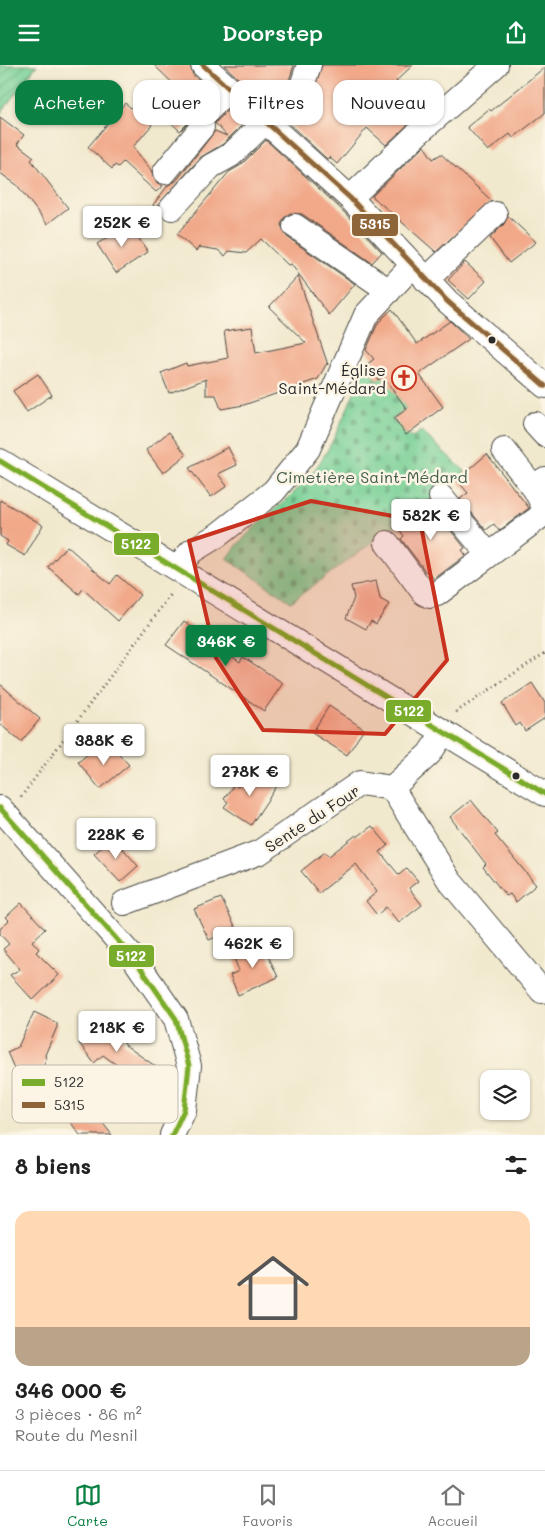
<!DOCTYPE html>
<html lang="fr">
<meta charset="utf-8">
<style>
:root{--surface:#fff;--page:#f2f2f2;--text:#222;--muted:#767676;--line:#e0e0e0;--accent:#0b8043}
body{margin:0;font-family:Mali,sans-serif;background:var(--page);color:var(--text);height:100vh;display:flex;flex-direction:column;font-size:19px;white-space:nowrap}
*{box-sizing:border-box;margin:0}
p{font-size:16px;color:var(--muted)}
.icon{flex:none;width:28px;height:28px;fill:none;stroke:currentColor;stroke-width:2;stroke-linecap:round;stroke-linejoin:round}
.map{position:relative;height:1070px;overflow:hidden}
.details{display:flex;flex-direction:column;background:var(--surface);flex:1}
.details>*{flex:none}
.guide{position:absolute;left:15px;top:15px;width:515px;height:45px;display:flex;gap:10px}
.fabs{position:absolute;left:480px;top:1005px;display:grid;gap:10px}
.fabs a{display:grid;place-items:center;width:50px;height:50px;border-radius:10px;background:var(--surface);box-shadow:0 1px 4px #0004;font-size:25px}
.price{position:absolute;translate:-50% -42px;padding:0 11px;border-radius:5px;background:#fff;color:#222;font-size:16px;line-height:32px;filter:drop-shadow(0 1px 2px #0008)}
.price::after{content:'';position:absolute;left:50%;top:30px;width:15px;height:11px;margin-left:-8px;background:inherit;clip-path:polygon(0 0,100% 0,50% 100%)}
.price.active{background:var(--accent);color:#fff}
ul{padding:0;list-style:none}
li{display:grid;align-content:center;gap:10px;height:265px;padding:0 15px}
li span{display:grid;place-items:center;height:155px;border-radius:15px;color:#555}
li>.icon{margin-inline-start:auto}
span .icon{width:90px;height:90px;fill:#fffc;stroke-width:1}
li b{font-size:21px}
h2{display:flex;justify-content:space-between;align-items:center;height:60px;padding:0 15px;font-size:21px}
.chip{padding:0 18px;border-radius:15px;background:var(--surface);box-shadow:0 1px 4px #0004;font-size:18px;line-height:45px}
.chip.active{background:var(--accent);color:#fff}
header{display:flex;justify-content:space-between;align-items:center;height:65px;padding:0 15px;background:var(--accent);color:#fff;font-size:22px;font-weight:600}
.dock{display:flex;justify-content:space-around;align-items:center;height:70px;border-top:1px solid var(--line);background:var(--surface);font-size:14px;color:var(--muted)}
.dock a{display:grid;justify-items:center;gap:2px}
.dock .active{color:var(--accent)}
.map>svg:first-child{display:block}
</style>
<header><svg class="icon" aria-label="menu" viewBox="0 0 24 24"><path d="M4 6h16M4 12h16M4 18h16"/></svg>Doorstep<svg class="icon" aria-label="share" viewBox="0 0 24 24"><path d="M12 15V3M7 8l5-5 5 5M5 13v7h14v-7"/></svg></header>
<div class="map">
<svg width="545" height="1070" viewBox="0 0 545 1070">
<defs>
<pattern id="cemetery-stones" width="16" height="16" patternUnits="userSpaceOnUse" patternTransform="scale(1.25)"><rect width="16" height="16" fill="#78d096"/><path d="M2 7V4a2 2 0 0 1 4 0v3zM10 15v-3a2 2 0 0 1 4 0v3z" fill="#63a97b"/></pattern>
<pattern id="garden-furrows" width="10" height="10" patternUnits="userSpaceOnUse" patternTransform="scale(1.25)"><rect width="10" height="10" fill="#78d096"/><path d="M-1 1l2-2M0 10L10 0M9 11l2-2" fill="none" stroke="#63a97b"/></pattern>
</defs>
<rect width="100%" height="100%" fill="#fcf5e5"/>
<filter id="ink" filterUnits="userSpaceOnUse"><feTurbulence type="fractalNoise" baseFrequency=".02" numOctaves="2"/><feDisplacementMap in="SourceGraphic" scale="10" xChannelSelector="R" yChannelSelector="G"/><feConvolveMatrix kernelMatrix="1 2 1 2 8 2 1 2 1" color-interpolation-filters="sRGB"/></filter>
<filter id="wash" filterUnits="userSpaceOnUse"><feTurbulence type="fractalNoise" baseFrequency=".0096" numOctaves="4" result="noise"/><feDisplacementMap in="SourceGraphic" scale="20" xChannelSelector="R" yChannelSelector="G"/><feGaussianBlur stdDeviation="1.12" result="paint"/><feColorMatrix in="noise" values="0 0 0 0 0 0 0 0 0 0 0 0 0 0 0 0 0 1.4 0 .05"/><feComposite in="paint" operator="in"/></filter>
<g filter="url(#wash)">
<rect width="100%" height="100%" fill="#f1e9ce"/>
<!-- cemetery -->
<path fill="url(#cemetery-stones)" stroke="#527e60" d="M366,300L378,315L385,310L407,344L392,354L411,373L421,366L467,408L291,537L227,494C250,459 288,439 313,407C336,378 350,334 366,300Z"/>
<!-- garden -->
<path fill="url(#garden-furrows)" stroke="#527e60" d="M0,0H37L0,49Z"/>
<g id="blocks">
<!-- building -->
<path fill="#f1a98a" d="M154,0H190L193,10L209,24L195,40Z
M224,0H294L290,13L265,38Z
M322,0H413L396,16L421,35L420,38L425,44L386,80L367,63L337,99L329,92L327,94L286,56L312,31Z
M545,2V48L513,73L510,69L488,86L467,62L489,44L491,46Z
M125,38L152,60L133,82L151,105L156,117L163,121L156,127L123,97L118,102L115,100L112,104L88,82Z
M157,41L187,54V59L180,66L155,43Z
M230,43L245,57L223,79L201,92L155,143L153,140L168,120L176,116L215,66L227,71L215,58Z
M0,52L24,70L17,79L34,92L31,95L68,143L47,159L17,120L0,108Z
M266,75L340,143L382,187L372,198L302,149L290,148L284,153L281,160L287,172L355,219L329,250L291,199L288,200L261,174L246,188L229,186L225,191L218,185L199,182L196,186L177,169L229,107L241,100Z
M424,81L433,94L441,89L492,136L436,187L372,131Z
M508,151L536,177L509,198L490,173L504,159Z
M129,159L148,187L116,208L97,179Z
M465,197L486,216L469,234L448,215Z
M298,211L328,300L327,298L318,314L244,340L221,344L216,330H206V314L169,328L161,308L186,298L187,301L228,293L224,266L252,262L256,288L306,278L269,242Z
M392,244L417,279L450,256L469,274L419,309L443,342L406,370L394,353L407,344L383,312L378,315L366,300L374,294L366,285L378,258Z
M38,309L52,330L27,347L13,326Z
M169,367L186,390L163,408L146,385Z
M228,382L237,400L218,409L227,421L211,432L189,403Z
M487,389L529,443L499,466L494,459L486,465L460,434L468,428L457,415Z
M0,435L43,460L25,491L6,480L8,476L0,471Z
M428,437L465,483L462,485L466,490L434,514L428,506L426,507L401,474L404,471L396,460Z
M67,481L110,519L117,510L140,530L118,556L83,524L79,529L48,502Z
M376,516L380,534L389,539L376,559L371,556L366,564L346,553L354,533L351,521Z
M184,556L240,597L243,592L283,618L264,646L166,580Z
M532,618L545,638V653L525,666L520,658L516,661L502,638Z
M0,619L40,654L21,677L0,659Z
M329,641L364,664L347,690L312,668Z
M112,681L129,700L100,724L78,697L88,689L106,687Z
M251,704L277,721L251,760L224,742L228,737L224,734L234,719L238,722Z
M471,735L498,768L495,770L536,820L516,837L510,829L506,831L483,802L486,799L450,752Z
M372,761L388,780L380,787L399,810L407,803L418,816L409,823L422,840L399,858L386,842L377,850L366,836L377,827L356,799L319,828L301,806L325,787L329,791L356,770L357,772Z
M113,772L138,801L120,817L94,789Z
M221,833L236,863L209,875L194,844Z
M21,838L45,864L32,876L39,884L36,887L59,910L33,935L10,910L20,904L3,884L9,879L0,869V864L9,855L6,852Z
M262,878L278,912L238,930L230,910L239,906L233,891Z
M34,947L57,958V962L45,990L46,994L43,1002L37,1008L19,1015L7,987L18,982Z
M112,957L125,980L155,1001L143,1019L103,990L94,998L79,978Z
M85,1035L112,1070H80L65,1050Z"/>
</g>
</g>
<g filter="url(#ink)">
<use href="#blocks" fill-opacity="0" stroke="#494843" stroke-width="1"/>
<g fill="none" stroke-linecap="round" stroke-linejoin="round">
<defs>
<path id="minor" d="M203,0L350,133L447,236L545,321
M165,107L197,68L202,62L200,54L229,24
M350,133L417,69L496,0
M172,143L211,101L231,90L302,21L309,0
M295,161L389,226
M426,215L495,149
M535,359L545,370
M504,385L534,423L545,414
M0,396L545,729
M441,432L489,490
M387,478L424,528L430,531L437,529L541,451L544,441L534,423
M176,503L192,486L218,470L274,426L308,384L366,250L412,201
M392,723L449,815L542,926L545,924
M0,743L135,895L176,954L189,1001L184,1045L172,1070
M124,838L260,787L360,718L392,723L429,689L444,667"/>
</defs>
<!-- minor casing -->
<use href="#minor" stroke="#494843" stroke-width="26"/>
<!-- path -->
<path stroke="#494843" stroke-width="3" stroke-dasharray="1 4" stroke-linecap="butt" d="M456,647L545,588
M21,732L172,528"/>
<!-- minor -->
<use href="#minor" stroke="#fff" stroke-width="24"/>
<defs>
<path id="bus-1" d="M0,396L545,729
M0,743L135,895L176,954L189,1001L184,1045L172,1070"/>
<path id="bus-2" d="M203,0L350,133L447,236L545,321"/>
</defs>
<!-- bus-1 casing -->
<use href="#bus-1" stroke="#fcf5e5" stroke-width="9"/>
<!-- bus-2 casing -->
<use href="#bus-2" stroke="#fcf5e5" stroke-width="9"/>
<!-- bus-1 -->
<use href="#bus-1" stroke="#79ac2b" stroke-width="5"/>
<!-- bus-2 -->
<use href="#bus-2" stroke="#8e6539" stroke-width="5"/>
</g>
</g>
<!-- marked area -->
<path fill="#c8321e" fill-opacity="0.2" stroke="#c8321e" stroke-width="4" stroke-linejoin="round" d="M311,436L420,456L447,595L385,669L263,665L216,593L189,476Z"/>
<!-- icons -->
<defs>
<symbol id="church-ring" viewBox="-11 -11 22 22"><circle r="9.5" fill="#fcf5e5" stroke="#c8321e" stroke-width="1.5"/><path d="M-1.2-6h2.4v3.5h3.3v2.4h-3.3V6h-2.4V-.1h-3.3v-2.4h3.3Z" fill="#c8321e"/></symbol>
</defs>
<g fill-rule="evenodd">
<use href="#church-ring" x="390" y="299" width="28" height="28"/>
</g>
<!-- markers -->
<g fill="#2b2b2b" stroke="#fcf5e5" stroke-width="2">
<circle cx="492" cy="275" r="4.5"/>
<circle cx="516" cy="711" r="4.5"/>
</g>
<g text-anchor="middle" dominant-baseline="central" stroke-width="5" stroke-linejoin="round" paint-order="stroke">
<!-- poi labels -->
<g font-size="16" fill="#2b2b2b" stroke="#fcf5e5" text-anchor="end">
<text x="386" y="304">Église<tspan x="386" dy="18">Saint-Médard</tspan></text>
</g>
<!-- park labels -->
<g font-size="16" fill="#425d4b" stroke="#fcf5e5">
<text x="372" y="411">Cimetière Saint-Médard</text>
</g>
<!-- street labels -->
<g font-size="16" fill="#2b2b2b" stroke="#fcf5e5">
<text transform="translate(312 753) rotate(-33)">Sente du Four</text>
</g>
</g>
<!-- legend -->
<rect x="12" y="1000" width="166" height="58" rx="8" fill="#fcf5e5" stroke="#bdb8ad" stroke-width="1"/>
<rect x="22" y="1014" width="23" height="7" fill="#79ac2b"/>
<rect x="22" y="1037" width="23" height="6" fill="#8e6539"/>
<g font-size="14" fill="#2b2b2b">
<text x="54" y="1022">5122</text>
<text x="54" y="1045">5315</text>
</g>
<g stroke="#fcf5e5" stroke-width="2">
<rect x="351" y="148" width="48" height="24" rx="5" fill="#8e6539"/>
<rect x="113" y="467" width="47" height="24" rx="5" fill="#79ac2b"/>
<rect x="385" y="634" width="47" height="24" rx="5" fill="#79ac2b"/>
<rect x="108" y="879" width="47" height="24" rx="5" fill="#79ac2b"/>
</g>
<g font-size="14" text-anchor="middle" font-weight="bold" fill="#fff">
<text x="375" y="164">5315</text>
<text x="136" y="484">5122</text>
<text x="409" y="651">5122</text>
<text x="131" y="896">5122</text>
</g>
</svg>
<div class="fabs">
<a><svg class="icon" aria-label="layers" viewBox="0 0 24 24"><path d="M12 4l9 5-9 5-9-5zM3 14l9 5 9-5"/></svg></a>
</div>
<b class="price" style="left:122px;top:183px">252K €</b>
<b class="price" style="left:431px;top:476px">582K €</b>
<b class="price active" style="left:226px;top:602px">346K €</b>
<b class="price" style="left:104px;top:701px">388K €</b>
<b class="price" style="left:250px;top:732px">278K €</b>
<b class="price" style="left:116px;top:795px">228K €</b>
<b class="price" style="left:253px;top:904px">462K €</b>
<b class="price" style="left:117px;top:988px">218K €</b>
<div class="guide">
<a class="chip active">Acheter</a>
<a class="chip">Louer</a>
<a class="chip">Filtres</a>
<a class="chip">Nouveau</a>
</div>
</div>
<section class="details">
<h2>8 biens<svg class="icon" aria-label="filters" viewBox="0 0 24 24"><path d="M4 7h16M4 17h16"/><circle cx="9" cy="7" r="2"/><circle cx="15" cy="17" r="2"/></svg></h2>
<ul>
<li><span style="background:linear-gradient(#ffd9b3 75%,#b9a48a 0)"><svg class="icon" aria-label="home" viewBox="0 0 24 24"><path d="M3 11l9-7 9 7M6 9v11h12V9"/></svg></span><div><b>346 000 €</b><p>3 pièces · 86 m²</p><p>Route du Mesnil</p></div></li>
</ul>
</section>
<nav class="dock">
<a class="active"><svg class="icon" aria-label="map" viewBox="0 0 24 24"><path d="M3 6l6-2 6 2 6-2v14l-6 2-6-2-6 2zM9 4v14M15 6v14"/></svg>Carte</a>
<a><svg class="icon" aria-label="saved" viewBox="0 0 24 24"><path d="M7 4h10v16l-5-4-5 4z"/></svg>Favoris</a>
<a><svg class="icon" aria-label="home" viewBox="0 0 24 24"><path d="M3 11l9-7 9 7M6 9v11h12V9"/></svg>Accueil</a>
</nav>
